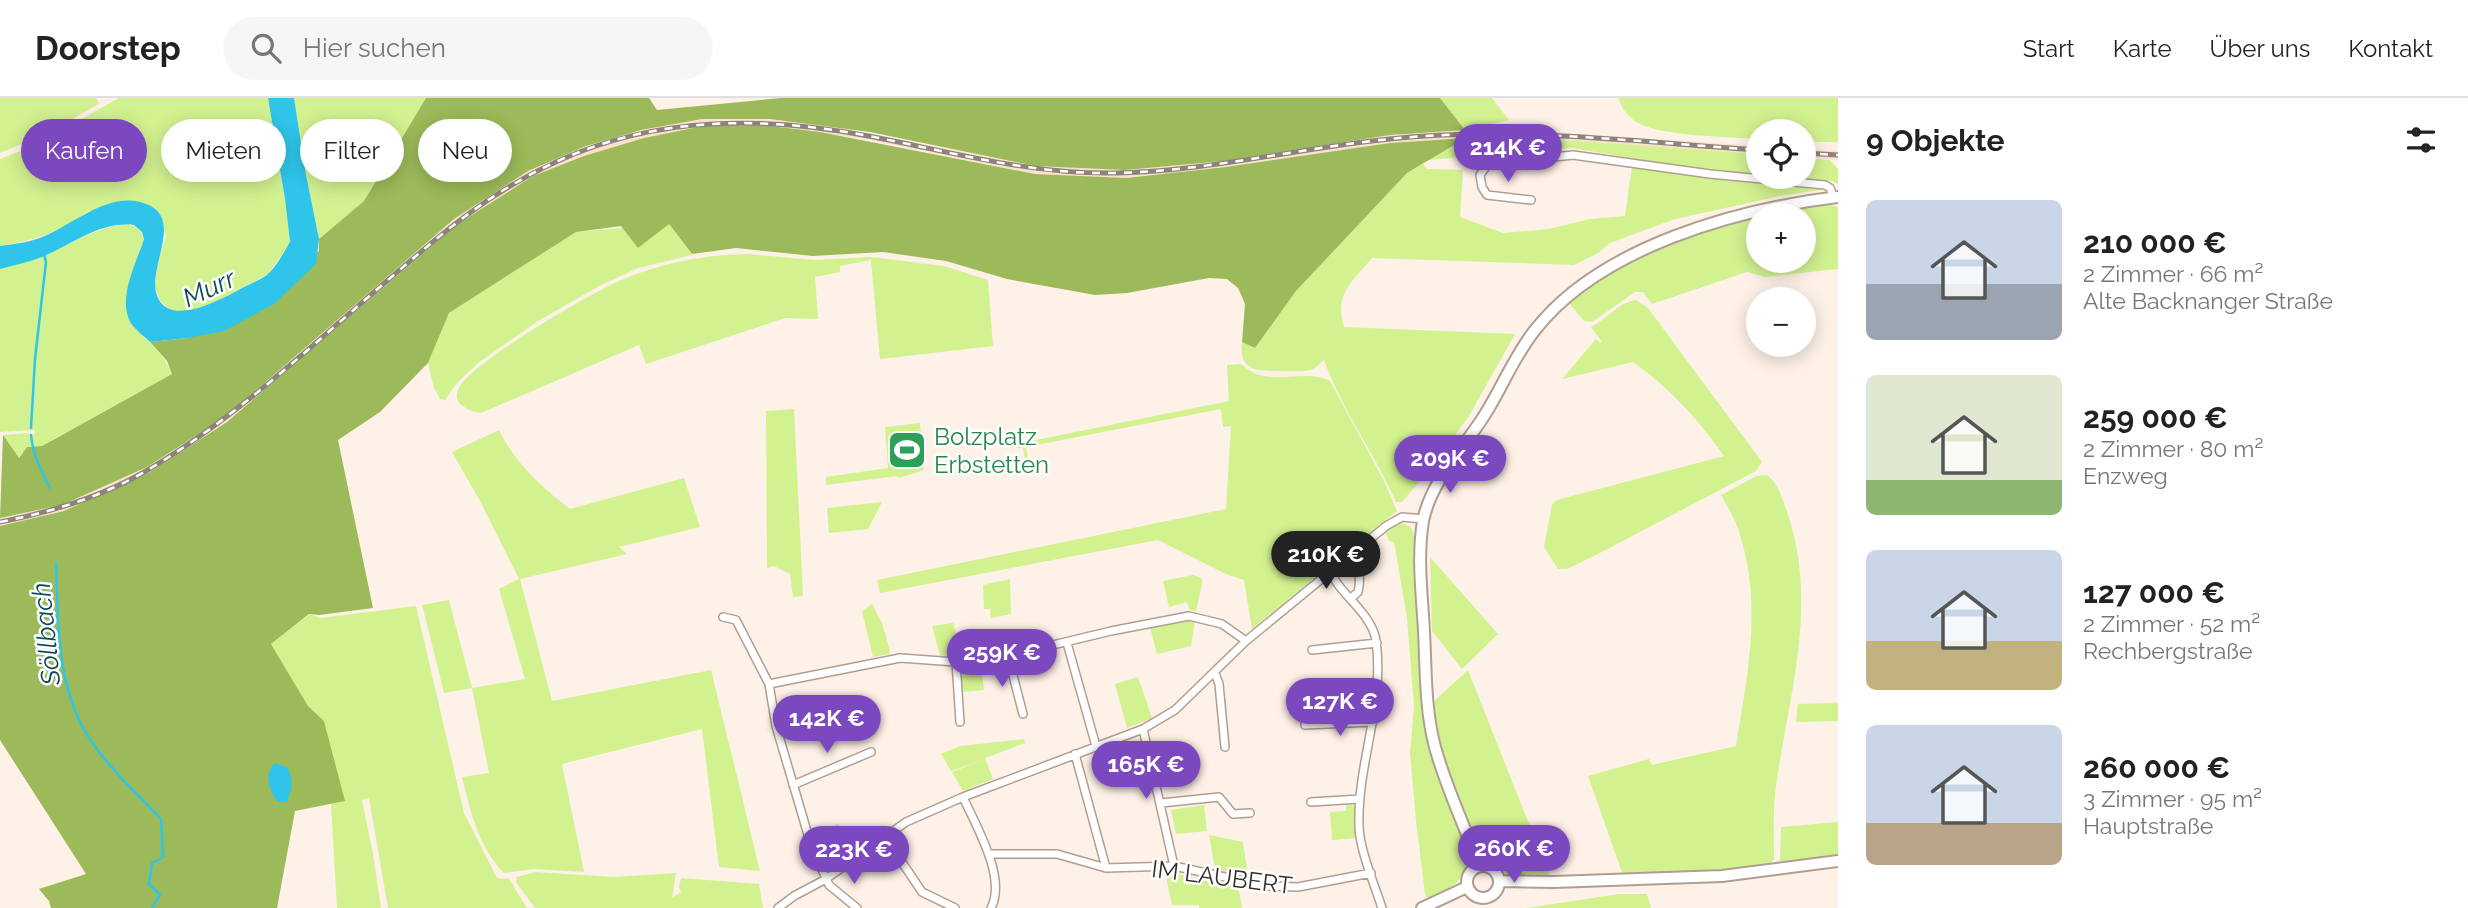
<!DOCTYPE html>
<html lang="de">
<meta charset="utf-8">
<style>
:root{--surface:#fff;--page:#f6f6f6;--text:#222;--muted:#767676;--line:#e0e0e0;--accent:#7c48c0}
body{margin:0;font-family:Raleway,sans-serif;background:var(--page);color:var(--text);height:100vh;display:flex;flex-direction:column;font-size:26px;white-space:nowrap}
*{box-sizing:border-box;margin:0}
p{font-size:23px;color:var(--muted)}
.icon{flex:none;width:38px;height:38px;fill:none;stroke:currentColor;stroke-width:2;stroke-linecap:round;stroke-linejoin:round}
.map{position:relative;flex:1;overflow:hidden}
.sheet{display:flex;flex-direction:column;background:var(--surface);width:630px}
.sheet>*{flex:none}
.hud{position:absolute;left:21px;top:21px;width:665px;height:63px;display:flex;gap:14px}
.buttons{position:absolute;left:1746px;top:21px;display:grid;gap:14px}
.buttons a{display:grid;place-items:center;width:70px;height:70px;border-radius:50%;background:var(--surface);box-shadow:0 4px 18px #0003;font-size:35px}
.price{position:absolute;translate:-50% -60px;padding:0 16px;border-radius:24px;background:var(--accent);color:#fff;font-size:23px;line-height:46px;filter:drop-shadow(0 2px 4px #0008)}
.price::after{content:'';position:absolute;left:50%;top:42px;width:21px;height:16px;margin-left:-10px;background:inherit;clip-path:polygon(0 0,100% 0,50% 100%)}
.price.current{background:#222;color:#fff}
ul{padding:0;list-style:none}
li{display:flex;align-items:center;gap:21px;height:175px;padding:0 28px}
li span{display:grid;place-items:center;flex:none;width:196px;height:140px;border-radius:10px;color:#555}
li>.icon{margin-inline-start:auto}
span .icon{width:84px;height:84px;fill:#fffc;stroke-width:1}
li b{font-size:30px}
h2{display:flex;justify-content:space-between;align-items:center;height:84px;padding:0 28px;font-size:30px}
.chip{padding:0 24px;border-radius:32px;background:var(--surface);box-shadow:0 4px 18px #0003;font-size:24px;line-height:63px}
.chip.current{background:var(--accent);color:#fff}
header{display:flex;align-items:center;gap:42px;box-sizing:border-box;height:98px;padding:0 35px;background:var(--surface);border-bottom:2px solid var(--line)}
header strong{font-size:33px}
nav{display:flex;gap:38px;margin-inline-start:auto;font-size:24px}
.search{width:490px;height:63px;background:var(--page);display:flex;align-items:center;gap:18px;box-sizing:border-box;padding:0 24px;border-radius:38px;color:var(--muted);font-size:26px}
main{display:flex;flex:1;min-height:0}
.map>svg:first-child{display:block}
</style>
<header>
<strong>Doorstep</strong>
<div class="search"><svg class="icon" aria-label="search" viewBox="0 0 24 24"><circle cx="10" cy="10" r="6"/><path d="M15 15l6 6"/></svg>Hier suchen</div>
<nav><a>Start</a><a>Karte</a><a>Über uns</a><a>Kontakt</a></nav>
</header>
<main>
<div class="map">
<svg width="1838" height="810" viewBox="0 0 1838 810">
<rect width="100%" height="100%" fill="#fef1e7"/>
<!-- built -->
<path fill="#fde1cc" d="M702,21H770L821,26L1035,68L1124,72L1224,63L1390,37L1465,32L1562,35L1759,48V57L1562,42L1466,40L1390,45L1226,69L1126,80L1035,76L869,42L770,28H703L663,36L584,58L456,127L227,324L150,374L64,413L0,428V420L62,407L147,369L225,319L454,121L528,73L586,48L641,32Z
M1804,51L1838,53V62L1804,60Z"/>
<!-- green -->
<path fill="#d2f290" d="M0,0H96L99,5L109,0L50,34L0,55Z
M119,0H268L285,101L290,145L268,176L214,205L184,214L171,212L160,203L155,189L157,169L166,138L162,124L89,113C56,135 40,141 0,148V61L31,49Z
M294,0H426L364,103L319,141L306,77Z
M1440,0H1492L1509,22L1465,32Z
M1618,0H1838V44H1804V33H1759V41C1730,39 1661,38 1638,25C1628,19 1622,11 1618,0Z
M1466,40L1562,42L1759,56V78L1717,74L1571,50L1428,62Z
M1804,60L1830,62L1838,71V86L1832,83L1771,79H1804Z
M1423,66L1427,71L1463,72L1460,119L1503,135L1549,131L1590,121L1625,118L1632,68L1751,84L1827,91L1780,98L1675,121L1610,145L1598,155L1574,167L1372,160C1352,184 1334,196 1344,229L1515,236L1469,318L1430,371L1402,404H1396C1375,356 1342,312 1324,262C1320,265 1316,270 1311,272C1302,274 1292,273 1283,273C1260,273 1238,275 1242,244L1255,250L1296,193L1407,75Z
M1828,106L1838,109V171L1765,179L1747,174L1652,206L1643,194H1635L1592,224L1584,223L1569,205L1568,202L1614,170L1676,142L1759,119V163H1804V117H1764Z
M123,126C135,127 140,129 144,141C136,164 116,209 135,230C149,245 164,256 172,276L41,348L27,349L18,360L3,337L28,335L31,338L35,335V332L0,334V171C17,166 36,162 52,154C76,143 97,130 123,126Z
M669,126L692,157L638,170L601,187L538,223L478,265L456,286L445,302L440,301L434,290L428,265L449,215L576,134Z
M747,156L814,162L872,159L944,168L988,182L993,248L880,261L871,162L840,168V174L815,179L818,221L785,220L646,266L639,247L481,315C468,313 449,305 460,288C476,262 595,192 626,180C663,165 708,156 747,156Z
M1636,202L1648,210L1762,364L1756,373L1596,457L1567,471H1558L1544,449L1552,406L1557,402L1724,358C1698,321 1670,290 1633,264L1562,281L1596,241L1600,245L1602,244L1591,229C1606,222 1619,204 1636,202Z
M1241,266C1268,292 1303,269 1330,283L1384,383L1397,413L1344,455L1340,452L1332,458L1335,463L1252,531L1244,482L1228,477L1158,442L880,495L877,482L1226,411L1231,328L1223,329L1221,311L1026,349L1030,374L1027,375L1023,350H1016V346L1229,303L1227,267Z
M794,311L803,498L793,499L790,476L774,468L767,470L766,313Z
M920,325L924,372L899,380L897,378L826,387V379L888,370L885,329Z
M499,332C515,365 541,389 570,411L684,380L700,429L619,449L627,456L520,481L552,603L711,572L760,773L719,769L702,631L562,666L584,774L533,771L504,775C479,750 470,712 462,679L489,675L472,590L444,595L422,507L449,502L472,590L525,581L499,491L519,481L480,403L452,354Z
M1767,377C1778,385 1783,402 1787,414C1820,508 1787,602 1775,696C1773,717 1774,739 1774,761L1769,768C1720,774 1672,776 1623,777L1588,678L1649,661L1652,667L1736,648C1748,574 1763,503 1738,431C1734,419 1727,408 1721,397L1756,378Z
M882,404L868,431L829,435L827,410Z
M1402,425L1410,428L1414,436L1424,609L1469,758C1469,782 1447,793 1428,801L1425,796L1416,723L1410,655L1414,608L1407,520L1394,444L1389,443L1385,434L1393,427Z
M1430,459L1498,536L1462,571L1432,533Z
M1193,477L1203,481L1196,513L1189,511L1187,504L1169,509L1163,483Z
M1010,481L1011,516L991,520L990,511H984L983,487Z
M872,506L882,525L890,553L889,556L873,559L862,513Z
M416,508L464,715L497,780L509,781L527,810H388L369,700L362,702L373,756L381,810H337L331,706L344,703L324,623L308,608L271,546L310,516L320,520Z
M1180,522H1195L1191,548L1157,556L1150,529Z
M953,525L963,559L940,557L932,528Z
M981,567L984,592L962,594L961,568Z
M1468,572L1550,779L1508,777L1484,759L1474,742L1438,649L1432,605Z
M1138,579L1152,620L1127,630L1115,586Z
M1838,605V623L1796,624L1798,606Z
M1024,641L1025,645L985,660L993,681L963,693L952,674L983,662L951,673L941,656L960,648Z
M1204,707L1207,733L1176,736L1171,712Z
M1346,707H1352L1355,710L1356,740L1332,742L1330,714L1346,713Z
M1838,724V759L1782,766L1780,762L1781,729Z
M838,726L853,755L832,769L827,767L815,736Z
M1209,737L1243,744L1248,779L1215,771Z
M535,774L614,779L676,775L672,800L681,794L679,789L681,780L759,786L763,810H535L516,784L517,779Z
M1165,774L1238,787L1242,810H1199V807H1172Z
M1619,796H1647L1651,810H1526Z"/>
<!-- forest -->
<path fill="#9cba59" d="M426,0H649L657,12L781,0H1440L1465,32L1390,37L1224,63L1125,72L1035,68L870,34L770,21H702L641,32L586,48L528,73L454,121L225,319L147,369L62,407L0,420L3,337L19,360L27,349L42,348L172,276L167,263L150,244L188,240L319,153V141L364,103Z
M703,28H770L820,34L1035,76L1126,80L1226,69L1390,45L1466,40L1407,75L1296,193L1255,250L1242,244L1245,206L1238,190L1227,181L1209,180L1127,195L1095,197L1007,181L946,163L883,154L813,158L736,150L692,156L669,126L638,150L621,128L576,134L449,215L428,265L380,314L338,342L373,510L319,517L309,516L271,546L308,608L324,623L345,703L295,713L277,810H51L49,803L39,791L86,776L0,642V428L64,413L150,374L227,324L456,127L533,78L584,58L644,40Z"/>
<!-- water -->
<path fill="#2fc5eb" d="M268,0H294L306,77L319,141L316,166L274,206L224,233L188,240L150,244C145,239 138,234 133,228C115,204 136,166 144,141L142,134L134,127C100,123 73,146 42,159C29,164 14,167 0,171V148C12,146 25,145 37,141C68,131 104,95 140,104C191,117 142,173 159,202C175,229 227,198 246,188C253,184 263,181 269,175C277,167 284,154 290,144L285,101Z
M275,665L287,669C294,682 292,691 287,704H278C268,693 264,676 275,665Z"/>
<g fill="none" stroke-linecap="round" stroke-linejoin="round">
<!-- stream -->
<path stroke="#2fc5eb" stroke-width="2.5" d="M31,330L35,261L46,164L44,156
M31,337C33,357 41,373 50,390
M56,465C58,518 56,573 79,622C97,660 133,691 161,721L163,759L152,765L149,786L160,797L152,810"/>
<defs>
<path id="street" d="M1531,102L1487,97L1482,89L1480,77L1488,66L1573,57L1710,76L1825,87L1830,90L1834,100
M1332,473C1333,491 1373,515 1376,543C1385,606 1357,666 1359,728C1359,750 1375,788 1382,810
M1351,500L1358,494C1361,482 1359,467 1353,456
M723,519L736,522L769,586L776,628L811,747L829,787L857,810
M1067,545L1096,648
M1312,552L1377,545
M1008,558L1023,616
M956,564L960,624
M1215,575L1219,586L1225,649
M769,586L900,560L956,564L995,561L1111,533L1189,518L1222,526L1246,543
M1305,627L1373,624
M1143,631L1174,768
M1075,656L1106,770
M793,687L871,654
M963,699C976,728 1007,780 991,810
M1311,704L1360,701
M1161,705L1219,699L1233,716L1250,715
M885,739L922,794L955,810
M989,756H1057L1106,770L1174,768L1266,788L1298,789L1371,775
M778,810L794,798L826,781L906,724L963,699L1143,631L1175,612L1246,543L1386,428L1402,419L1423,421"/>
<path id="secondary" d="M1467 784a16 16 0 1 1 32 0a16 16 0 1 1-32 0Z
M1479,768C1465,728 1446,690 1435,649C1425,612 1426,572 1424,533C1422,497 1417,459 1423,423C1431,383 1463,351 1484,318C1502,290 1514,258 1535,232C1600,149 1737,111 1838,99
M1499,783L1554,784L1722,778L1838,763
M1422,810L1467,789"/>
</defs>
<!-- street casing -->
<use href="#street" stroke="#b29e90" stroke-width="10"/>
<!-- secondary casing -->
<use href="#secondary" stroke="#b29e90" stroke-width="14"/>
<!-- street -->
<use href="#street" stroke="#fff" stroke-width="7"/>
<!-- secondary -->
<use href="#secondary" stroke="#fff" stroke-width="10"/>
<defs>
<path id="rail" d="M1804,55L1838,57
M0,424C52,414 105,398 151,370C235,320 307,252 381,188C439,138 487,95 558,63C659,17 767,18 874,39C955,55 1034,77 1117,75C1209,73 1299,50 1390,41C1512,28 1637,44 1759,52"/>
</defs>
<!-- rail casing -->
<use href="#rail" stroke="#8d837b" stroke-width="5"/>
<!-- rail -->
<use href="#rail" stroke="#fff" stroke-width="2.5" stroke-dasharray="8" stroke-linecap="butt"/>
</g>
<!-- icons -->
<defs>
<symbol id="stadium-square" viewBox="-11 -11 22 22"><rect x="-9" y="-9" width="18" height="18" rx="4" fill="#2e9e5b" stroke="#fff"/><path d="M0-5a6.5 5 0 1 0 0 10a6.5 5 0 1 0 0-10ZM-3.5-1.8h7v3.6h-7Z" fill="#fff"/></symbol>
</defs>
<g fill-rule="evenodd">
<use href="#stadium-square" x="885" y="330" width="44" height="44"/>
</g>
<g text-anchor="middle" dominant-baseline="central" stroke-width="5" stroke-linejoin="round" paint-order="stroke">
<!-- leisure labels -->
<g font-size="24" fill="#27864d" stroke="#fff" text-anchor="start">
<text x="934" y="338">Bolzplatz<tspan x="934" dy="28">Erbstetten</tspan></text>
</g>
<!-- street labels -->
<g font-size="24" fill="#372f29" stroke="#fff">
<text transform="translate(1222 779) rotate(7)">IM LAUBERT</text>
</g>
<!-- water labels -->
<g font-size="26" font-style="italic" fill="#0c4a59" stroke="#fff">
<text transform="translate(209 190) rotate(-25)">Murr</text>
<text transform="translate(46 536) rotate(-96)">Söllbach</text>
</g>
</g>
</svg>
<div class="buttons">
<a><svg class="icon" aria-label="locate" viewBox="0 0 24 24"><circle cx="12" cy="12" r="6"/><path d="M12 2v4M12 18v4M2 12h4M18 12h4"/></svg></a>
<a>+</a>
<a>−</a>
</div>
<b class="price" style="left:1508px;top:86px">214K €</b>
<b class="price" style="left:1450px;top:397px">209K €</b>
<b class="price current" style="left:1326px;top:493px">210K €</b>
<b class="price" style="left:1002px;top:591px">259K €</b>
<b class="price" style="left:1340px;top:640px">127K €</b>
<b class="price" style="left:827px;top:657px">142K €</b>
<b class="price" style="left:1146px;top:703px">165K €</b>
<b class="price" style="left:1514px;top:787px">260K €</b>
<b class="price" style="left:854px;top:788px">223K €</b>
<div class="hud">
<a class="chip current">Kaufen</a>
<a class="chip">Mieten</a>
<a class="chip">Filter</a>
<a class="chip">Neu</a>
</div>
</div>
<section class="sheet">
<h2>9 Objekte<svg class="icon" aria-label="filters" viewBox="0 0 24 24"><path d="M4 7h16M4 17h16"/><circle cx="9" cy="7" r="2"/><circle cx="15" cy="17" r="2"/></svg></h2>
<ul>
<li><span style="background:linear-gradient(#c9d6e8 60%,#9aa5b1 0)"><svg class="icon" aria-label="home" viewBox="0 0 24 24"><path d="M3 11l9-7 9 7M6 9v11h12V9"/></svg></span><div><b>210 000 €</b><p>2 Zimmer · 66 m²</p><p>Alte Backnanger Straße</p></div></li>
<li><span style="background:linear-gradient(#dfe7d0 75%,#8fb573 0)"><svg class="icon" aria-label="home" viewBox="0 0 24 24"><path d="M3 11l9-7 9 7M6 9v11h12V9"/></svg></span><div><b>259 000 €</b><p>2 Zimmer · 80 m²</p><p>Enzweg</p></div></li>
<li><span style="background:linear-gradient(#c9d6e8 65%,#c2b280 0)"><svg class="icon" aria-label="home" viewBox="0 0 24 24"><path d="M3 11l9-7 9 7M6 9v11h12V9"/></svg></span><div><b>127 000 €</b><p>2 Zimmer · 52 m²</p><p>Rechbergstraße</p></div></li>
<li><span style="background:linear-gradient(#c9d6e8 70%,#b9a48a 0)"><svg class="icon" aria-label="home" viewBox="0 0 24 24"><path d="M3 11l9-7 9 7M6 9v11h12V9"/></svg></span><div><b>260 000 €</b><p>3 Zimmer · 95 m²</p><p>Hauptstraße</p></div></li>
</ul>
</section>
</main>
